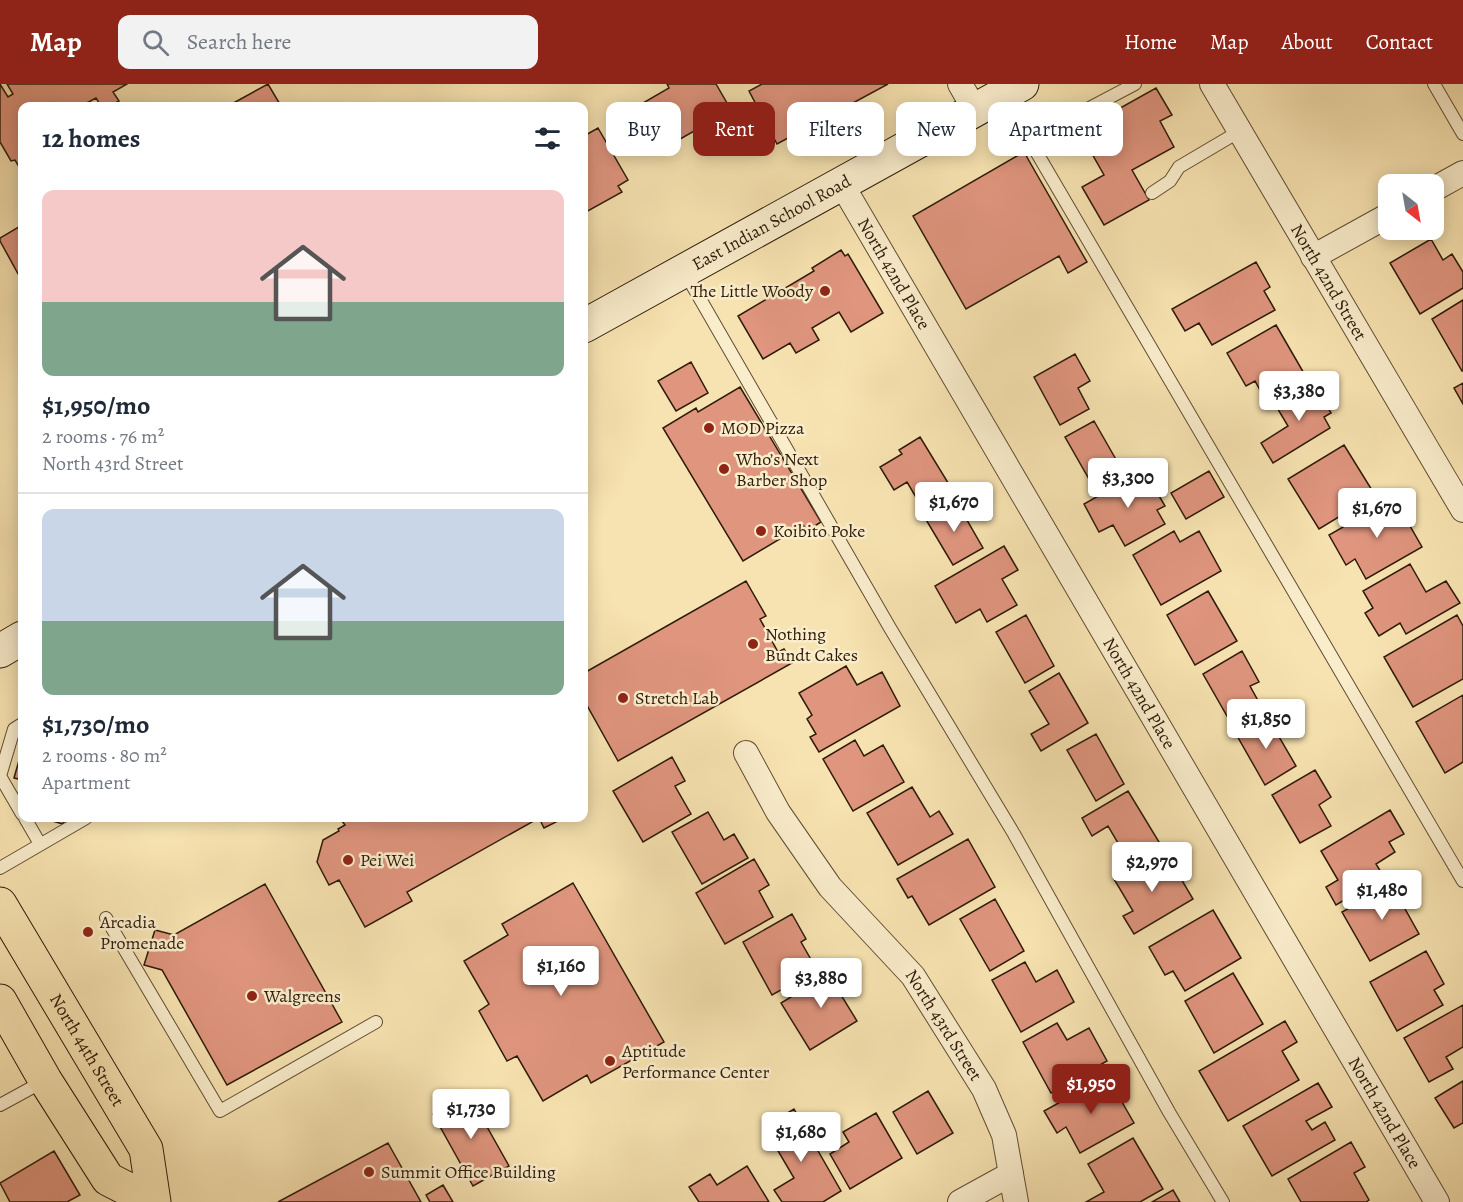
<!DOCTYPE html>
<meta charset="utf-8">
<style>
:root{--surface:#fff;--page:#f2f2f3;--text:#1f2937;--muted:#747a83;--line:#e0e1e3;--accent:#8f2418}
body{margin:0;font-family:Alegreya,serif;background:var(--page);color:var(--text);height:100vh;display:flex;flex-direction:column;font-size:22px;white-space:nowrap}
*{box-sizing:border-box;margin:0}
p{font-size:20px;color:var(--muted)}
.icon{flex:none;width:33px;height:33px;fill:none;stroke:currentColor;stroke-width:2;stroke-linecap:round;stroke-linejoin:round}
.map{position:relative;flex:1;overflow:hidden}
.drawer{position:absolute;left:18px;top:18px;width:570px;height:720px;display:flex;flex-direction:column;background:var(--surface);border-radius:12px;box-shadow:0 3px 15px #0003}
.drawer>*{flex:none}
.banner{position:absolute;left:606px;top:18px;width:570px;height:54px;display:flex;gap:12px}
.needle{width:39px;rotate:149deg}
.controls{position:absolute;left:1378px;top:90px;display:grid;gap:12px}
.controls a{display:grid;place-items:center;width:66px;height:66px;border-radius:12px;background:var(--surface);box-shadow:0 3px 15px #0003;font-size:30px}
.price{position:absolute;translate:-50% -51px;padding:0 14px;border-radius:6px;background:#fff;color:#222;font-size:20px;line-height:39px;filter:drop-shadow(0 2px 3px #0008)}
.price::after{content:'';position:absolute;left:50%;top:36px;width:18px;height:14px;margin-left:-9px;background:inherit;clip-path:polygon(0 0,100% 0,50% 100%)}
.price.current{background:var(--accent);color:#fff}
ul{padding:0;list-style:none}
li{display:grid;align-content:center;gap:12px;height:318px;padding:0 24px}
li+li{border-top:2px solid var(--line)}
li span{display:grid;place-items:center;height:186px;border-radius:12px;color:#555}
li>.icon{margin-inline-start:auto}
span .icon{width:108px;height:108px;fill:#fffc;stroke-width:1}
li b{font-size:26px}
h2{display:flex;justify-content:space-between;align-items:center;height:72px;padding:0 24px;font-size:26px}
.tag{padding:0 21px;border-radius:12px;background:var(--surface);box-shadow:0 3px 15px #0003;font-size:21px;line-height:54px}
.tag.current{background:var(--accent);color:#fff}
header{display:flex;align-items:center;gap:36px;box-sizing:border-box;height:84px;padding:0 30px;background:var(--accent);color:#fff}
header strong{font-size:28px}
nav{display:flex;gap:33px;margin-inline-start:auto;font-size:21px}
.search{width:420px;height:54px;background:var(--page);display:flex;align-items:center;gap:15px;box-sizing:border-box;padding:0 21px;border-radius:12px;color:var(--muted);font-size:22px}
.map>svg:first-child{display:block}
</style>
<header>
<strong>Map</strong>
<div class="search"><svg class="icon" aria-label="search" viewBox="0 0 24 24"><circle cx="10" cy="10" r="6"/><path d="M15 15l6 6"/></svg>Search here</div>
<nav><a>Home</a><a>Map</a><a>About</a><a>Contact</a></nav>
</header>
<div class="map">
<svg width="1463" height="1118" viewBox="0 0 1463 1118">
<rect width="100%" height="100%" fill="#f7e3b1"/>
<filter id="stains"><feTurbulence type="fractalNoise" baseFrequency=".00333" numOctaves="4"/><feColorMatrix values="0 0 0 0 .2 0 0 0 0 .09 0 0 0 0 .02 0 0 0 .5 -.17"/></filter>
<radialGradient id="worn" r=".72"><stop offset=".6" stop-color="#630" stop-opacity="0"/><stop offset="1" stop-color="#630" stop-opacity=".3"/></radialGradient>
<!-- building -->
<path fill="#df957e" stroke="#2d1b09" stroke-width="1.5" d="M0,0L8,13L13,10L7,0H127L113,8L119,17L110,22H101L96,14L81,22H22V86H21L15,76L11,77L0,58Z
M268,0L281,22H228Z
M667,0H716L731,26L668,62L643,19L669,4Z
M762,0H888L777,60L749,7Z
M1156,4L1172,31L1160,37L1174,63L1132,86L1149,116L1104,141L1082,103L1104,91L1079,47Z
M598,44L628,96L618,102L622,108L586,128L584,123V52Z
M1024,68L1087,178L1068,189L1059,172L966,225L913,132Z
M22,141V197L0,157V154Z
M1431,155L1443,176L1452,170L1463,188V204L1420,230L1390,179Z
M841,166L845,172L848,170L883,229L851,248L839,228L812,244L819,256L796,269L790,259L763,275L738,232L814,187L812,184Z
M1256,178L1270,203L1264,207L1275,226L1212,261L1199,239L1185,247L1172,225Z
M1463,216V287H1462L1432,235Z
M1276,241L1305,291L1265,315L1255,297L1246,302L1227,269Z
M1075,270L1090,297L1078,304L1089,325L1060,341L1034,293Z
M691,278L708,309L676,327L658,297Z
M1313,298L1331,329L1324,333L1330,344L1273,379L1261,359L1288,342L1276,322Z
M1463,299V320L1454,304Z
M740,303L821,438L807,447L803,441L743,477L663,344L696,324L698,328Z
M1094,337L1122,386L1093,402L1065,353Z
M920,353L950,402L920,420L907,398L894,406L880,383L902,370L899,366Z
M1344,361L1375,411L1319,445L1288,395Z
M1144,386L1165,422L1157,426L1165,440L1125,462L1113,441L1099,448L1084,420Z
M1209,387L1224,413L1186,435L1171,409Z
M1394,414L1422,463L1366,495L1355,475L1346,481L1329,451Z
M956,417L983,464L953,481L925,434Z
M1174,447L1180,458L1199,447L1221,487L1161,521L1133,471Z
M1004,462L1018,486L1002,495L1017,521L987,538L980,525L956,539L935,502Z
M1410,480L1426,508L1446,497L1460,519L1406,550L1400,539L1379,552L1365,529L1373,524L1363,507Z
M746,497L766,532L760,535L778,568L784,565L792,579L618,677L584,616V589Z
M1208,507L1237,557L1195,581L1167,531Z
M1026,531L1054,582L1025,599L996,548Z
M1457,531L1463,542V595L1413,623L1384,573Z
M1242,567L1259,598L1250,602L1261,622L1231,639L1203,590Z
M846,582L857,601L882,588L900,622L819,668L810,653L816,650L807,635L812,631L799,609Z
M1059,589L1088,639L1041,667L1031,650L1049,640L1029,607Z
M1463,611V678L1445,689L1416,638Z
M1267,632L1296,682L1265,701L1236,650Z
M1096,650L1124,700L1096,717L1067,666Z
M855,656L864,672L883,661L904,698L853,727L823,675Z
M22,666V696L14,694Z
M672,673L685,697L675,702L691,730L643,758L613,707Z
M1315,686L1331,713L1319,721L1331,742L1300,759L1272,711Z
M912,703L930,733L939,727L953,750L898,781L867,729Z
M1128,707L1159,758L1128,776L1108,742L1092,752L1082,734Z
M1390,726L1404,750L1389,758L1395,768L1376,780L1384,793L1336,821L1326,803L1338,796L1321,767Z
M708,728L724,756L734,750L748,774L702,800L672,748Z
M42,734H65L63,740Z
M349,734H559L560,736L544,744L539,734L407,808L412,817L365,843L339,796L329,801L317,778L323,756L339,747L338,745L345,741L342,737Z
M968,755L995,803L929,841L912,812L908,814L897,795Z
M1153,773L1159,783L1170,776L1193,815L1134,850L1123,832L1133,827L1114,795Z
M754,775L769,801L759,807L773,833L725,860L696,809Z
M1400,796L1413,818L1404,823L1419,850L1370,877L1342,828Z
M573,799L664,958L591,999L587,991L543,1017L517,972L507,977L479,927L489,920L464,877L508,851L502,840Z
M265,800L342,938L227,1001L162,886L144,881L155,846L174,851Z
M995,815L1024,867L990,887L960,835Z
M1213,826L1241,874L1185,907L1173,887L1165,891L1149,863Z
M792,830L806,855L801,858L817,886L772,911L743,858Z
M1426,867L1444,900L1434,906L1443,921L1397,947L1370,898Z
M1025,878L1036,898L1057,886L1074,918L1021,948L992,896Z
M840,883L852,904L841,911L857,937L810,966L781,919Z
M1233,889L1263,940L1214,969L1185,917Z
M1463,921V963L1446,973L1453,985L1429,998L1404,954Z
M1285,937L1297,958L1282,967L1299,996L1228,1037L1199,987Z
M1057,939L1067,956L1089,944L1107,977L1051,1009L1023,958Z
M1107,992L1134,1039L1080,1069L1066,1043L1057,1049L1044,1027Z
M1463,997V1039L1454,1044L1435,1014Z
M1318,999L1332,1023L1306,1037L1312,1046L1325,1038L1335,1056L1272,1092L1243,1042Z
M928,1007L953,1049L917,1070L893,1028Z
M468,1009L509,1082L473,1102L433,1030Z
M794,1025L841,1107L823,1118H782L774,1106L794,1094L764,1043Z
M876,1029L902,1074L850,1105L830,1070L849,1058L843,1048Z
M1133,1054L1163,1105L1140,1118H1086L1104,1108L1088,1080Z
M1351,1058L1365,1083L1354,1089L1369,1116L1366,1118H1301L1288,1095Z
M388,1059L421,1118H278Z
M54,1067L80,1111L67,1118H10L0,1099Z
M747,1082L769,1118H699L689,1103L710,1090L717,1101Z
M443,1101L453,1118H430L426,1111Z
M1173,1106L1180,1118H1152Z"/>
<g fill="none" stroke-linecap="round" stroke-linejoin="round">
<defs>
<path id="service" d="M1434,0L1463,50
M1003,11L1463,797
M1029,56L1135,0
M1152,109L1170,97L1179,83L1240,47
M684,187L890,544L1014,750L1169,1028L1223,1118
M22,640L14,645L0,692L22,730
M25,734L40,760
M0,784L86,734
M106,834L220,1027L376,938
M0,1021L44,997"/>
<g id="minor">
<path d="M960,0L975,26"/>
<path id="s1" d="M1212,0L1463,426"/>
<path id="s2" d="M841,99L1437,1118"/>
<path d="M1434,105L1463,89"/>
<path d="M1313,173L1389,131"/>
<path id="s3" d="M746,669L778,728L830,803L913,892L984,1005L1004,1051L1016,1118"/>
<path d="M960,1118L1011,1090"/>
</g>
<g id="secondary">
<path id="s4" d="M584,242L1022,0"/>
<path d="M0,567L22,554"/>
</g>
<g id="primary">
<path id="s5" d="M0,820L146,1065L154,1118"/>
<path d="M0,917L45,996L108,1095L153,1118"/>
</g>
</defs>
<!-- service casing -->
<use href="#service" stroke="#604d33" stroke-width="14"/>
<!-- minor casing -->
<use href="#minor" stroke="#604d33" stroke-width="26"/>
<!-- secondary casing -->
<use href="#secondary" stroke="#2d1b09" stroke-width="35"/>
<!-- primary casing -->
<use href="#primary" stroke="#2d1b09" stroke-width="35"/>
<!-- service -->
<use href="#service" stroke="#faedcc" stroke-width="12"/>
<!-- minor -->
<use href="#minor" stroke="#faedcc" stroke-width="24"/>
<!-- secondary -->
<use href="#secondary" stroke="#faedcc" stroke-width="33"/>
<!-- primary -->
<use href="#primary" stroke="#f7e3b1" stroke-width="33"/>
</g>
<!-- markers -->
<g fill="#8f2418" stroke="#faedcc" stroke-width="2">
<circle cx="825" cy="207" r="6"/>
<circle cx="709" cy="344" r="6"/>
<circle cx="724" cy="385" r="6"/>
<circle cx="761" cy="447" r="6"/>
<circle cx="753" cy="560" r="6"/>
<circle cx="623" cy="614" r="6"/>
<circle cx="348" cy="776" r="6"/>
<circle cx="88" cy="848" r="6"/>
<circle cx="252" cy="912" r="6"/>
<circle cx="610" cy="977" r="6"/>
<circle cx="369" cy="1088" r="6"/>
</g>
<g text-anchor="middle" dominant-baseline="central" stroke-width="5" stroke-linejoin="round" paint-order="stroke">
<!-- street labels -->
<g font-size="18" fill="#2d1b09" stroke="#faedcc">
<text stroke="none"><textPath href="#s4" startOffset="214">East Indian School Road</textPath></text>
<text stroke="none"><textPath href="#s2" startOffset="105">North 42nd Place</textPath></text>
<text stroke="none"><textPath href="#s1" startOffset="230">North 42nd Street</textPath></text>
<text stroke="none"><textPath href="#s2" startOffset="591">North 42nd Place</textPath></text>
<text stroke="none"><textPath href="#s3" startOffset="338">North 43rd Street</textPath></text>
<text stroke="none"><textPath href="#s5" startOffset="170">North 44th Street</textPath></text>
<text stroke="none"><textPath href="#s2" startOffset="1077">North 42nd Place</textPath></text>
</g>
<!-- poi labels -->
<g font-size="18" fill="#2d1b09" stroke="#faedcc" text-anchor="start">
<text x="813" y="207" text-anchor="end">The Little Woody</text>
<text x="721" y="344">MOD Pizza</text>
<text x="736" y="375">Who’s Next<tspan x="736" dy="21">Barber Shop</tspan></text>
<text x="773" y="447">Koibito Poke</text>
<text x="765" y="550">Nothing<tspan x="765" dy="21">Bundt Cakes</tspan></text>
<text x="635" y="614">Stretch Lab</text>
<text x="360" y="776">Pei Wei</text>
<text x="100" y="838">Arcadia<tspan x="100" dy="21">Promenade</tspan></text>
<text x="264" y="912">Walgreens</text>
<text x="622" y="967">Aptitude<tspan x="622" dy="21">Performance Center</tspan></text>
<text x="381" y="1088">Summit Office Building</text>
</g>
</g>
<rect width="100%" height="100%" filter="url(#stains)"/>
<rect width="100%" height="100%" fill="url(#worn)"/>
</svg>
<div class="controls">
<a><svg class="needle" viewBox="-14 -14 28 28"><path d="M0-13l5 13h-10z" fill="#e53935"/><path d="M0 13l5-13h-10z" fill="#747a83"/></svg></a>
</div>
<b class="price" style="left:1299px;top:338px">$3,380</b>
<b class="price" style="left:1128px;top:425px">$3,300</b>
<b class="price" style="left:954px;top:449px">$1,670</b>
<b class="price" style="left:1377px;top:455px">$1,670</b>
<b class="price" style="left:1266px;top:666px">$1,850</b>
<b class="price" style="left:1152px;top:809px">$2,970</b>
<b class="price" style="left:1382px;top:837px">$1,480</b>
<b class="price" style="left:561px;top:913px">$1,160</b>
<b class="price" style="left:821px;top:925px">$3,880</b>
<b class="price current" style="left:1091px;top:1031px">$1,950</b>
<b class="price" style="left:471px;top:1056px">$1,730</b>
<b class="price" style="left:801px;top:1079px">$1,680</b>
<div class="banner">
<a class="tag">Buy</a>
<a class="tag current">Rent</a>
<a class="tag">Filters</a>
<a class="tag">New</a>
<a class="tag">Apartment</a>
</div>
<section class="drawer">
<h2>12 homes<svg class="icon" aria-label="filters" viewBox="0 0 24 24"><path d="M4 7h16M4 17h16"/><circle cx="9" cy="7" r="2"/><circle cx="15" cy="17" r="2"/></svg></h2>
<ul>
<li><span style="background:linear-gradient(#f6c9c9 60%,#7fa58c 0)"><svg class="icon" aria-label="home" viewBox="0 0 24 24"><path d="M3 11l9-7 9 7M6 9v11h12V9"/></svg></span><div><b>$1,950/mo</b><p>2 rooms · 76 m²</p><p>North 43rd Street</p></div></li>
<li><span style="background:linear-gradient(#c9d6e8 60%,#7fa58c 0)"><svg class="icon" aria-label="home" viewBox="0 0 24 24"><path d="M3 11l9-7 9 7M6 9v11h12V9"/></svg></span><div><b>$1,730/mo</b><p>2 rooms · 80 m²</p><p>Apartment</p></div></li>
</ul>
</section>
</div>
